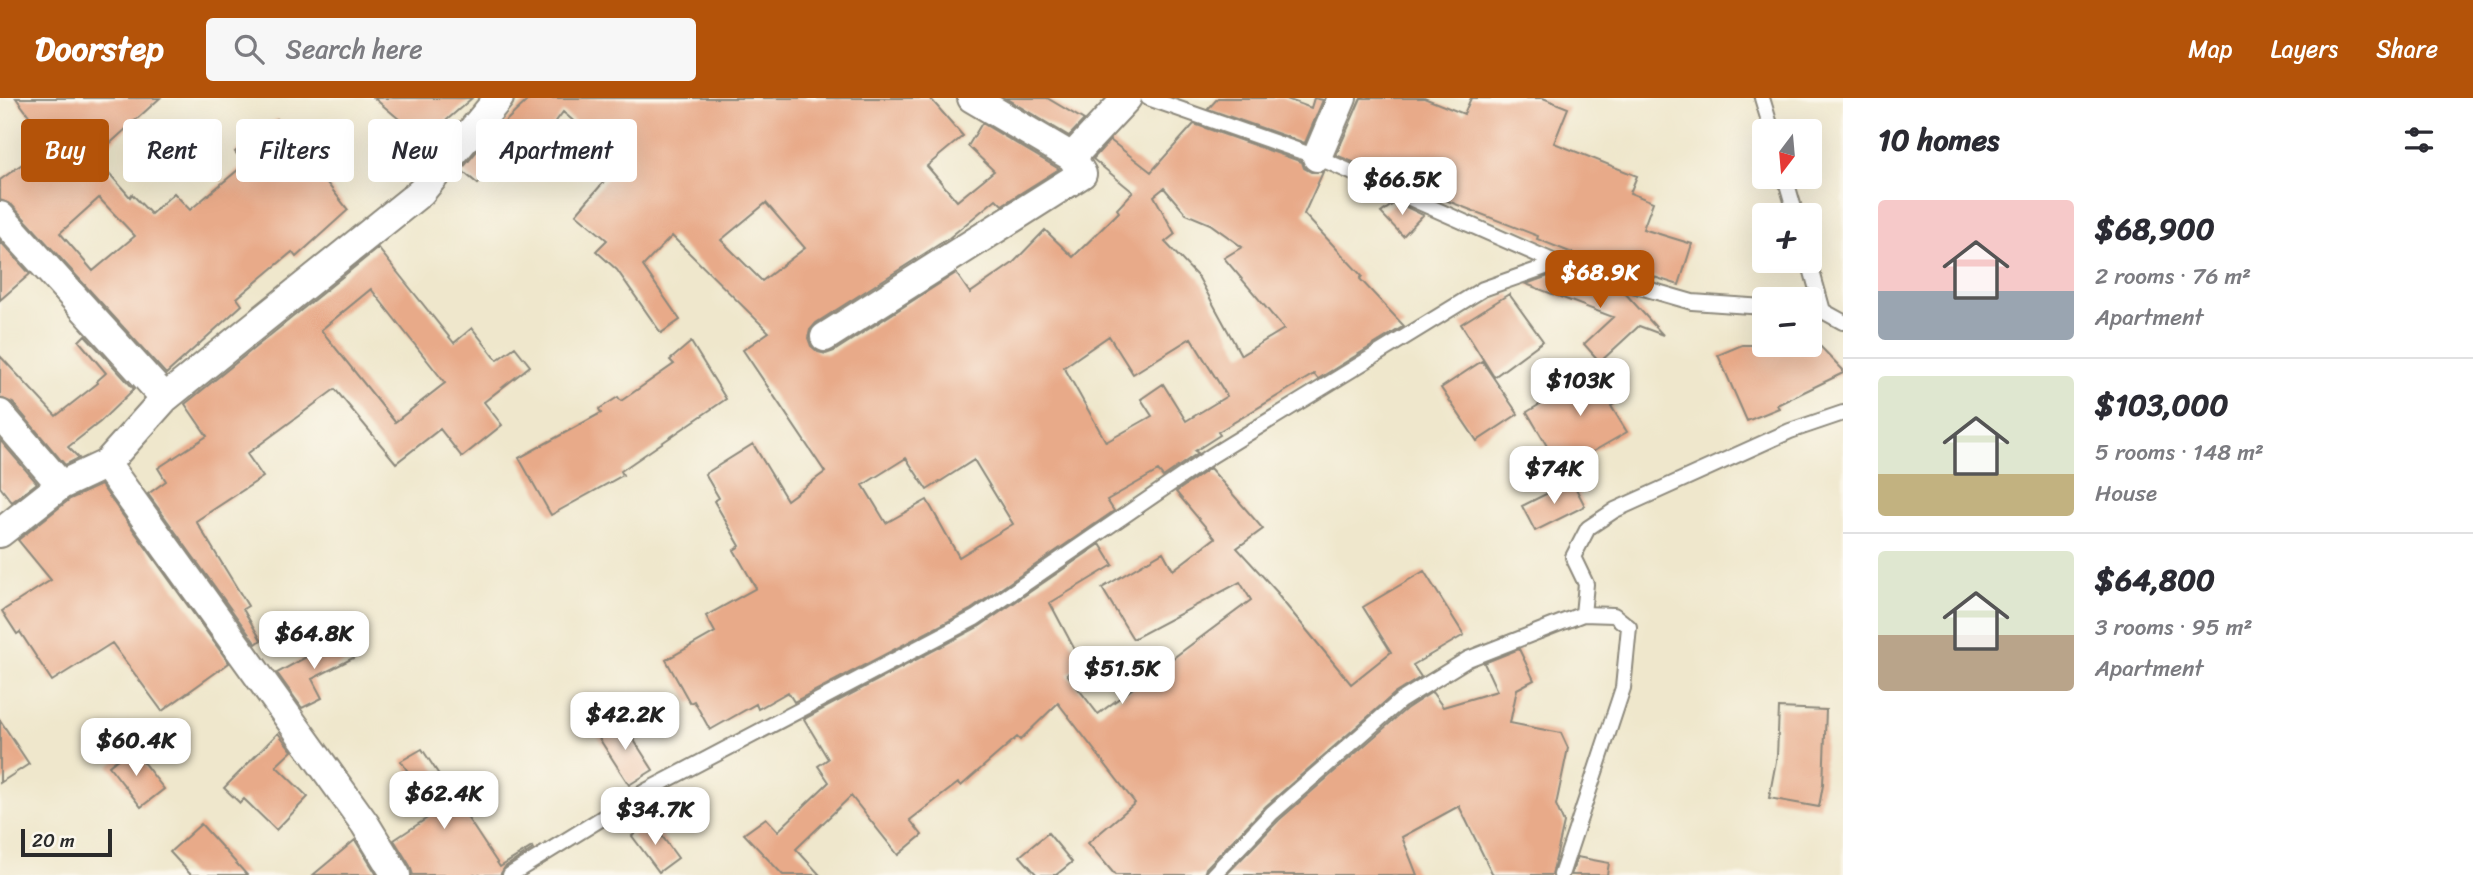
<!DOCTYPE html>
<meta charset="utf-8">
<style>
:root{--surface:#fff;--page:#f7f7f7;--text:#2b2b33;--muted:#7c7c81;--line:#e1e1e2;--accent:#b45309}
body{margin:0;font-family:Sriracha,sans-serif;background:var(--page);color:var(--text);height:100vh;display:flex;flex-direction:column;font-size:26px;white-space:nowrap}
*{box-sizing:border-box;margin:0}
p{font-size:23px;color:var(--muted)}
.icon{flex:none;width:38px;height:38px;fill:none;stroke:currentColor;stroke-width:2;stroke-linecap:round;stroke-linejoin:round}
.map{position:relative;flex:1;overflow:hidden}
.panel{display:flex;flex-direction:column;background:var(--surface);width:630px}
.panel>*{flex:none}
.top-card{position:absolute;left:21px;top:21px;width:665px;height:63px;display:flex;gap:14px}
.needle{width:46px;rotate:196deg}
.controls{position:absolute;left:1752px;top:21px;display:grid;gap:14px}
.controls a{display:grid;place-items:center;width:70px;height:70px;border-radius:7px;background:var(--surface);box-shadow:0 7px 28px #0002;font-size:35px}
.scale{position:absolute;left:21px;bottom:18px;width:91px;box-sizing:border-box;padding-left:7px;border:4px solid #2b2b2b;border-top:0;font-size:19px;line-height:24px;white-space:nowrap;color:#2b2b2b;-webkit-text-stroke:5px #fbf7ec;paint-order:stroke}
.price{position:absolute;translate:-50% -60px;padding:0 16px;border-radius:14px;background:#fff;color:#222;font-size:23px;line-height:46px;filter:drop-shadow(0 2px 4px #0008)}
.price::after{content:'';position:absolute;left:50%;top:42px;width:21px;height:16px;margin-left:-10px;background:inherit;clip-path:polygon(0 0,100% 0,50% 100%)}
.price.current{background:var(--accent);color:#fff}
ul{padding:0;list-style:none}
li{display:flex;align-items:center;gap:21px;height:175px;padding:0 35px}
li+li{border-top:2px solid var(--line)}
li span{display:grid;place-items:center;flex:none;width:196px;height:140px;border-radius:7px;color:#555}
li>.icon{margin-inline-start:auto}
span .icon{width:84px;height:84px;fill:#fffc;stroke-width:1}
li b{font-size:30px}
h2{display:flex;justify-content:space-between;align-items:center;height:84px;padding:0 35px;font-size:30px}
.pill{padding:0 24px;border-radius:7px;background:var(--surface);box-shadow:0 7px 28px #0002;font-size:24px;line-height:63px}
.pill.current{background:var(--accent);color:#fff}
header{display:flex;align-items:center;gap:42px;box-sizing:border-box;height:98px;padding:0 35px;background:var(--accent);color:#fff}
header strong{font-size:33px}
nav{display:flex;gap:38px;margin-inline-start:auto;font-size:24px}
.search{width:490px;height:63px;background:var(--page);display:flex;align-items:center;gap:18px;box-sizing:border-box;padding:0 24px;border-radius:7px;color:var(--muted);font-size:26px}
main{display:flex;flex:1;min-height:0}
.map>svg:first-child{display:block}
</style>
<header>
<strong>Doorstep</strong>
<div class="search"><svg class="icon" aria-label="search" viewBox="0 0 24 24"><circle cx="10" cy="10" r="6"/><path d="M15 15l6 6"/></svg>Search here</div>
<nav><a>Map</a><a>Layers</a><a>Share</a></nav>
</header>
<main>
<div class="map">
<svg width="1843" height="777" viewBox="0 0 1843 777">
<rect width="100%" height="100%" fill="#fbf7ec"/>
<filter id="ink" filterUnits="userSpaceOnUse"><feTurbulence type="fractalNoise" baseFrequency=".0143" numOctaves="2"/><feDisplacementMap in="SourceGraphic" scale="14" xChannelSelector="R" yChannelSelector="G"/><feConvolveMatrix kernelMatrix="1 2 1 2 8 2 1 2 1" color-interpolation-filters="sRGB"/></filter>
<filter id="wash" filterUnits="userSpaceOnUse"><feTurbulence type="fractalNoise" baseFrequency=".00686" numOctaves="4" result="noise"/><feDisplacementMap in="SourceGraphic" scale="28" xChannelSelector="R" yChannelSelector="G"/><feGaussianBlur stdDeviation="1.57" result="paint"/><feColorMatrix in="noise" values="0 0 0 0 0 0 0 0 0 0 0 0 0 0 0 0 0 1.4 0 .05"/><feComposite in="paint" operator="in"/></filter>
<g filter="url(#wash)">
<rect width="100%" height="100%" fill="#efe7cc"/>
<g id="blocks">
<!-- building -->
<path fill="#e8aa89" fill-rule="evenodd" d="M16,0H160L95,59L130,99L132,96L151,116L174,95L190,112L245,66L235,54L277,21L348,112L296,159L292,154L237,200L242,207L166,276L12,107L0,102V82L50,46ZM99,100L135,138L93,173L60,135Z
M374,0H472L424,42Z
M530,0H930L963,38L927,68L957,103L994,73L968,48L982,25L1059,71L1002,107L996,101L949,140L816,225L810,232L808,240L811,248L818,254L826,256L834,253L956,175L970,195L1013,165L1045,132L1073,159L1119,114L1117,111L1133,94L1093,61L1110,42L1151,74L1194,26L1302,64L1304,70L1311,74H1323L1304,116L1362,178L1360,181L1404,228L1318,281L1314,276L1218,334L1220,337L1195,353L1198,355L1163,379L1158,373L1107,402L1114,413L970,512L794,604L788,594L758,611L756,606L710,632L694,603L690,605L666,562L715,534L706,518L756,490L734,452L740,448L714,403L719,400L705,376L753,346L787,402L825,374L743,252L769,234L672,138L643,168L680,222L661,235L617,172L596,153L607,142L576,116L621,64L563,14L518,74L500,61L478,86L461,72L486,42ZM1164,90L1186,116L1210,126L1242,149L1224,160L1284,231L1241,257L1199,180L1165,144L1175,136L1154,98ZM766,105L805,150L762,183L721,142ZM1109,238L1133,276L1191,240L1227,298L1186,323L1163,286L1141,301L1152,318L1106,344L1064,269ZM906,360L927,392L974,362L1013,426L959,459L927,402L886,425L863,387Z
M1005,0H1047L1084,22L1069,38Z
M1218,0H1284L1311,10L1314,0L1323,2L1305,45L1208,11Z
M1361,0H1424L1464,16L1471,0H1543L1568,10L1554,45L1637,78L1630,95L1653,104L1643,131L1692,146L1679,187L1592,159L1599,167L1571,159L1575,156L1537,141L1538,138L1440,100L1438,102L1414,91L1416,90L1336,57Z
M1396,104L1423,117L1403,138L1381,115Z
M0,143L30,176L0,202Z
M378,150L454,245L472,230L497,262L515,249L530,268L484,304L502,327L462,359L440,331L396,365L335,291L247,356L263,379L196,423L248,508L243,511L261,542L256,546L148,396L166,383L158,370L207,338L185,306ZM371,191L445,285L395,324L321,232Z
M1557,175L1624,194L1663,237L1639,228L1600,264L1584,246L1613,219L1526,186Z
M1509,196L1543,243L1494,279L1461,226Z
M85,237L134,291L100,324L68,349L79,360L65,367L13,305L0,300V258L56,318L98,285L97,283L106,275L79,243Z
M691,244L726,301L621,373L623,377L551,417L519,360L601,315L599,311L618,299L621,303L674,266L670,262Z
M1742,247H1819L1843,272V275L1777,307L1779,310L1747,323L1718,257Z
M1482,263L1518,316L1477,343L1441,290Z
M1605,267L1625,299L1611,308L1627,334L1561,372L1527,314Z
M0,342L37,385L12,404L0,389Z
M1210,370L1263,431L1237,450L1278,495L1277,496L1351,586L1391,554L1363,509L1424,473L1464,537L1413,567L1421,579L1394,596L1266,708L1206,770L1204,777H1115L1088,745L1135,705L1058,605L1020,642L1017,639L961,688L958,685L910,722L922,737L898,757L851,698L796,751L820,777H783L744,736L766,720L778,733L829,684L818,668L828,661L804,621L980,528L1100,446L1113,467L1050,505L1083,567L1067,576L1098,616L1251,502L1240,484L1133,541L1102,490L1163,454L1173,472L1215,440L1176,394Z
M1572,383L1585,408L1535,433L1522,408Z
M101,387L229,565L162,613L112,545L52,583L20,534L17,536L2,513L51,482L18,442L70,401Z
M344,538L355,559L312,581L322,600L302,610L277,575Z
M1519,551L1534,582L1517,591L1510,625L1561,635L1568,650L1556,707L1564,725L1552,777H1493L1459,708L1402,739L1417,777H1226L1279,722L1406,611L1432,594L1443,609L1497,593L1484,565Z
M1779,610L1826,612L1823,687L1819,709L1769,700L1777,658Z
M0,622L29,666L0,685Z
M621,622L653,672L629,687L597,637Z
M278,635L292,653L276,668L308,699L276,732L244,701L240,705L224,690Z
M132,650L164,691L141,709L109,668Z
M422,651L500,769L532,749L533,751L505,769L500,777H413L410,768L394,742L435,715L401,663Z
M651,723L678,760L659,774L632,738Z
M201,726L247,777H191L170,754Z
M1048,735L1072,764L1056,777H1037L1020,758Z
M355,742L377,777H313Z
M1577,759L1609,765L1607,777H1571Z"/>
</g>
</g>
<g filter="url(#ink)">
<use href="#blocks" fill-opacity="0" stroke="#8d897c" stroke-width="2"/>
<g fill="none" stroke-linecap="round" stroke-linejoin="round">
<defs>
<path id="service" d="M1148,0L1317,59L1557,165L1692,204L1764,209
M1762,0L1772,33
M1785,79L1796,117
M1809,163L1823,213
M1810,212L1823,213L1843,224
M510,777L646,693L975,520L1211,358L1483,191L1557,165
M1213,777L1272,715L1400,603L1468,561L1583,516L1586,486L1573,459L1588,430L1615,412L1790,333L1843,315
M1561,777L1623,590L1629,529L1614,517L1583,516"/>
<path id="minor" d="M972,0L1072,59
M1317,59L1342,0
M0,118L165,300
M825,239L1082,76L1072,59L1127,0
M0,316L61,387
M106,366L365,726L396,777
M0,435L61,387L106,366L165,300L421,94L499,0"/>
</defs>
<!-- service casing -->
<use href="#service" stroke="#8d897c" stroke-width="18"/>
<!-- minor casing -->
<use href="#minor" stroke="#8d897c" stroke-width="32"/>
<!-- service -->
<use href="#service" stroke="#fff" stroke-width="14"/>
<!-- minor -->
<use href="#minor" stroke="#fff" stroke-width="28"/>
</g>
</g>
</svg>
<div class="controls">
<a><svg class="needle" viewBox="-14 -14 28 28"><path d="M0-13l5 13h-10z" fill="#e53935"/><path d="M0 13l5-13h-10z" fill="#7c7c81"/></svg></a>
<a>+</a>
<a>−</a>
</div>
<div class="scale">20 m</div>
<b class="price" style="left:1402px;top:119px">$66.5K</b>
<b class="price current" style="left:1600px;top:212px">$68.9K</b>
<b class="price" style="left:1580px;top:320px">$103K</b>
<b class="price" style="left:1554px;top:408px">$74K</b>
<b class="price" style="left:314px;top:573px">$64.8K</b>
<b class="price" style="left:1122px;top:608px">$51.5K</b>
<b class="price" style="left:625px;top:654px">$42.2K</b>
<b class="price" style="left:136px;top:680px">$60.4K</b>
<b class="price" style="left:444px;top:733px">$62.4K</b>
<b class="price" style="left:655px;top:749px">$34.7K</b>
<div class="top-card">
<a class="pill current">Buy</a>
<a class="pill">Rent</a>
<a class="pill">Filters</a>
<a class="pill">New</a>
<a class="pill">Apartment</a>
</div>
</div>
<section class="panel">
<h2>10 homes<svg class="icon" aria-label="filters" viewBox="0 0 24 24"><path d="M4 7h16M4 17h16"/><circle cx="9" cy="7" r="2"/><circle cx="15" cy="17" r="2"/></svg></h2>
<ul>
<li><span style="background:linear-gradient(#f6c9c9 65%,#9aa5b1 0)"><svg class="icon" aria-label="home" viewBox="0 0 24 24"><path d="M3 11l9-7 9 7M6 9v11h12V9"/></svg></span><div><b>$68,900</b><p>2 rooms · 76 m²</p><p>Apartment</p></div></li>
<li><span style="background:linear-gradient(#dfe7d0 70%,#c2b280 0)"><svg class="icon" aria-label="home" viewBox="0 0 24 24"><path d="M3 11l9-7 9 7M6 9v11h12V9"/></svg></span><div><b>$103,000</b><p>5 rooms · 148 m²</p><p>House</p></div></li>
<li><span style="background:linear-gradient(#dfe7d0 60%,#b9a48a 0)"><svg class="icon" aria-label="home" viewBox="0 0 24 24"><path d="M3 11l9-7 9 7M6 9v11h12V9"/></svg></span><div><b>$64,800</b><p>3 rooms · 95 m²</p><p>Apartment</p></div></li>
</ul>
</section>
</main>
